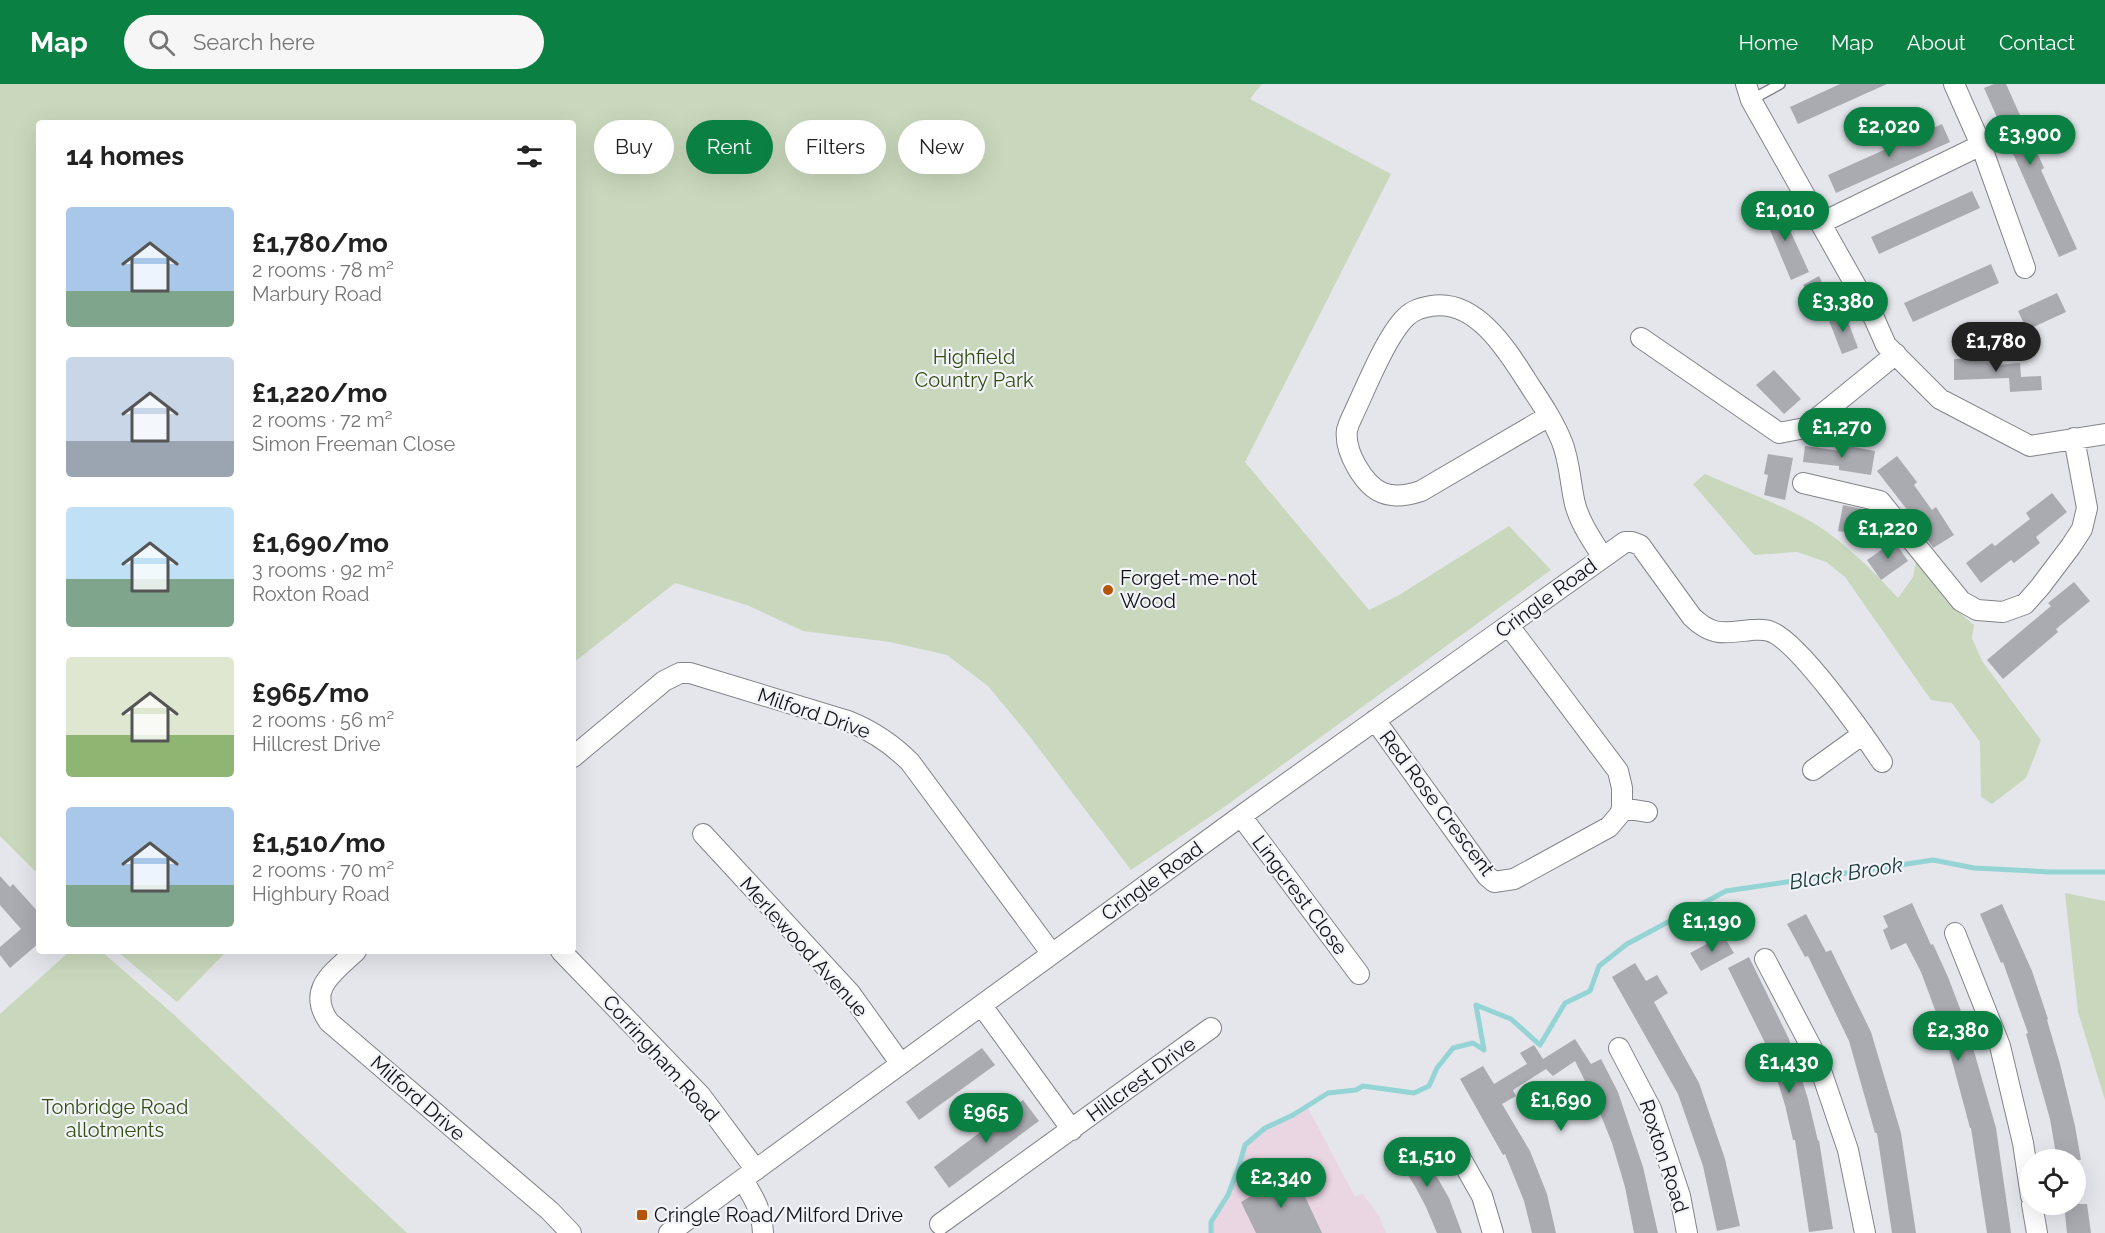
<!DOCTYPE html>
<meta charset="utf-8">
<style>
:root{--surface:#fff;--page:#f6f6f6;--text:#222;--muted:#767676;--accent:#0b8043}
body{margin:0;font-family:Raleway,sans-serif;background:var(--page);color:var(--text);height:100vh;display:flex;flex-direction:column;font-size:22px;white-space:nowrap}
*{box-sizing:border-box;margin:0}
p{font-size:20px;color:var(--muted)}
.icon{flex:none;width:33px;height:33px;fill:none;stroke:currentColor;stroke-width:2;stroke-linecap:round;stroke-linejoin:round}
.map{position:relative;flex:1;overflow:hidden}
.drawer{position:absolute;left:36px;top:36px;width:540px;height:834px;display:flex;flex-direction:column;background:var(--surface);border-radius:6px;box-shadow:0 6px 24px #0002}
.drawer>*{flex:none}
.banner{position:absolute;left:594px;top:36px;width:570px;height:54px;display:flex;gap:12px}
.fabs{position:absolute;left:2020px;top:1065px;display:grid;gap:12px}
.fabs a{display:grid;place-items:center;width:66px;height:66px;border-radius:50%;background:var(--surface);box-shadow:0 6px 24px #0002;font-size:30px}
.price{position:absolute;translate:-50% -51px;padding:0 14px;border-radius:21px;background:var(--accent);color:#fff;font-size:20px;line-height:39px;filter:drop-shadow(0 2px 3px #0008)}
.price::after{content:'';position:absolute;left:50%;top:36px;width:18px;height:14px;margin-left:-9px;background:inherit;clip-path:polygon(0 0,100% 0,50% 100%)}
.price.active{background:#222;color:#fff}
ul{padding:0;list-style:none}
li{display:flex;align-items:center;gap:18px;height:150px;padding:0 30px}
li span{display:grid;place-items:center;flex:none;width:168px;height:120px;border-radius:6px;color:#555}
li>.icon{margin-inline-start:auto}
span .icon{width:72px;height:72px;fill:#fffc;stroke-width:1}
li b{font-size:26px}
h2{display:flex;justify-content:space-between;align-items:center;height:72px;padding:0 30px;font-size:26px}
.pill{padding:0 21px;border-radius:27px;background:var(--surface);box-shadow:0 6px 24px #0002;font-size:21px;line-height:54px}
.pill.active{background:var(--accent);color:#fff}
header{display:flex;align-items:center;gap:36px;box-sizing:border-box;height:84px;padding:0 30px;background:var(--accent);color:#fff}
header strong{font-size:28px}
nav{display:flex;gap:33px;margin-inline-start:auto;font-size:21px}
.search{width:420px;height:54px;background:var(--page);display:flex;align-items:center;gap:15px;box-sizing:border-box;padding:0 21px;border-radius:33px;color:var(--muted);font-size:22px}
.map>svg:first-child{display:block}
</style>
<header>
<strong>Map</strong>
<div class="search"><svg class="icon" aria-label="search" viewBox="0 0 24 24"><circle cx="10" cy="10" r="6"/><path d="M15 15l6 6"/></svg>Search here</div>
<nav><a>Home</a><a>Map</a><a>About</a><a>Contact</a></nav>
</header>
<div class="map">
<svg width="2105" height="1149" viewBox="0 0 2105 1149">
<rect width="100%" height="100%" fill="#e4e6ec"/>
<!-- commercial -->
<path fill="#ead5e3" d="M1308,1024L1355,1113L1362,1109L1379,1132L1386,1149H1211L1212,1138L1229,1112L1240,1081L1245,1061L1266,1044Z"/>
<!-- green -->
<path fill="#c9d8bc" d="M0,0H1262L1250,15L1391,90L1245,378L1369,526L1399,511L1509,442L1551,486L1227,721L1131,786L1027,649L988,602L947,571L890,558L803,547L747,521L675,499L573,579V39H39V791L0,752Z
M1705,390C1741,406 1781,420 1815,440C1846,459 1873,487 1898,514L1913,493L1917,472L1947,518L1974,541L1972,554L1982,577L2041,656L2026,694L1992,720L1981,713L1980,658L1952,619L1931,616L1845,493L1826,478L1797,468L1754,471L1693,400Z
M2065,809L2105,817V1016L2078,928Z
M70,867H101L172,929L407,1149H0V930Z
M117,867H227L177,918Z"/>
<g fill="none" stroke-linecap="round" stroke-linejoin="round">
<!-- stream -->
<path stroke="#94d4d4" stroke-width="5" d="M1211,1149V1138L1228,1111L1239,1082L1245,1061L1265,1044L1293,1031L1328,1009L1356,1006L1363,1002L1414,1009L1429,1002L1437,984L1453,964L1473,959L1484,966L1476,921L1511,935L1540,961L1565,919L1590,907L1599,882L1627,860L1726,807L1933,776L1974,784L2051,788H2105"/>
</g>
<!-- building -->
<path fill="#aaabb1" d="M1840,0H1887L1798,40L1790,23Z
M1994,0H2006L2044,84L2041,86L2077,165L2059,173L1984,4Z
M1942,40L1950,58L1836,109L1828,91Z
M1972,107L1980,124L1879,170L1871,153Z
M1778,120L1809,188L1791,196L1762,127Z
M1991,180L1999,199L1913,238L1904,219Z
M1819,192L1834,223L1818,232L1803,201Z
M2057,209L2066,228L2027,246L2018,227Z
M1844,227L1858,264L1842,270L1828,234Z
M1996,274V281L2020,279L2021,293L2041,292L2042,306L2010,308L2009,294L1954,296V275Z
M1774,286L1801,315L1784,330L1756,301Z
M1843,361L1875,367L1871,391L1839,386V382L1803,378L1805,362L1842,367Z
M1768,370L1793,374L1785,416L1764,411L1768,391L1764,390Z
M1897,372L1917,398L1914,401L1932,426L1936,423L1954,451L1933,464L1912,432L1877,387Z
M2052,409L2067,428L2036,453L2040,459L2014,479L2011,476L1981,499L1966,479L1992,459L1995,462L2030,435L2026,429Z
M1843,421L1867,426L1863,451L1838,447Z
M1894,457L1908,477L1881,496L1867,476Z
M2074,498L2090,517L2056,545L2058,548L2003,595L1987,576L2051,522L2048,519Z
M0,792L10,803L13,800L39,829V859L10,884L0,871V863L21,845L0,821Z
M1912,819L1931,861L1933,860L1948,893L1967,943L1996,1044L2011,1149H1987L1971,1044H1970L1947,958L1921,888L1906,859L1891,866L1883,846L1888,843L1883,832Z
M2002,820L2032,887L2048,935L2047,936L2060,980L2075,1042L2081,1076H2057L2050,1035L2026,950L2028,949L2003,878L2001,879L1980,830Z
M1806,830L1826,868L1831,866L1871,948L1901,1049L1916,1149H1892L1877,1049H1875L1849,957L1808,872L1805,873L1787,840Z
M1723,851L1734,869L1701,887L1690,869Z
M1749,873L1789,955L1808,1015L1818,1057L1819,1056L1833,1145L1809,1148L1795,1056H1793L1785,1021L1767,963L1728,884Z
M1635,879L1646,897L1657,891L1668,909L1654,918L1699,999L1725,1075L1740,1142L1717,1147L1703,1082L1678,1010L1612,893Z
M1575,955L1591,980L1601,975L1618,1008L1643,1083L1658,1149H1634L1625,1103L1612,1059L1596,1019L1575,977L1553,992L1546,985L1513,1006L1516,1012L1502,1020L1530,1067L1547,1110L1556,1149H1532L1524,1117L1505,1070L1503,1071L1460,995L1483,982L1494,1000L1527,980L1520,969L1534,961L1543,975Z
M982,964L995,981L919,1036L906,1018Z
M1023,1016L1039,1037L949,1104L934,1083Z
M1410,1055L1422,1076L1426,1074L1449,1114L1462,1149H1437L1426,1123L1416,1104L1403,1083L1400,1085L1389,1067Z
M1293,1087L1322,1149H1256L1241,1118Z
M2064,1120H2087L2091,1149H2067Z"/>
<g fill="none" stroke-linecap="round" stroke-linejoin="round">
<defs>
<path id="lane" d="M1751,16L1780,0"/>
<path id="street" d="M1746,0L1751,16L1874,234L1886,261L1940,315L2030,362L2105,350
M1954,0L1981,61L2025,184
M1821,139L1981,61
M1641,254L1779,349L1805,344L1896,270
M1549,332L1421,407C1409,411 1396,414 1383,409C1364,402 1344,367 1347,346C1348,342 1350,337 1352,333C1365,306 1386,252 1406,233C1413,226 1421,224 1431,222C1477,214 1509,269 1530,302C1542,320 1554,338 1562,358C1570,378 1570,399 1575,420C1580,439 1592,456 1602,472
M1803,399L1880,417L1961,517L1977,526L2003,528L2025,520L2040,503L2071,462L2082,445L2087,424L2074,354
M1509,542L1618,687L1622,704V724L1647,728
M1375,636L1487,792L1494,798L1514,795L1609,743L1620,730L1622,724
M573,673L664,597L680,589H690L848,637C873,647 891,659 910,678L1052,870
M1813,686L1863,650
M1241,732L1359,890
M703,750L850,909L901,980
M1955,849L2000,962L2023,1059L2031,1112
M356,867C333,889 306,905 329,938L550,1127L571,1149
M561,867L701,1012L756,1086
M1765,875L1816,972L1848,1066L1865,1149
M982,922L1072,1046
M1619,964L1651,1025L1680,1112L1687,1149
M1461,1075L1482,1112L1493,1149
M743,1096C754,1114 762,1127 763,1149
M2032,1120L2037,1149
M940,1140L1211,944
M669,1149L1241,732L1625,458H1632L1640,461L1692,533C1713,553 1724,549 1751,546C1757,546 1763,545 1769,547C1797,555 1864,651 1882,678"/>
</defs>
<!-- lane casing -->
<use href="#lane" stroke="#838489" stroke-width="12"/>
<!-- street casing -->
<use href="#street" stroke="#838489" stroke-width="22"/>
<!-- lane -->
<use href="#lane" stroke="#fff" stroke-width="9"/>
<!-- street -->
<use href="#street" stroke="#fff" stroke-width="20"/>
</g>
<!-- markers -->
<g fill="#b45506" stroke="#f1f3f9" stroke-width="2">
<circle cx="1108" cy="506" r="6"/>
<rect x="636" y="1125" width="12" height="12" rx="3"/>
</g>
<g text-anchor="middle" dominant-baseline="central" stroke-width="4.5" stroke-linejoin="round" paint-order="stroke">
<!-- park labels -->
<g font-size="20" fill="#324f10" stroke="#f1f3f9">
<text x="974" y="273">Highfield<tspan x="974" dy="23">Country Park</tspan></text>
<text x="115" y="1023">Tonbridge Road<tspan x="115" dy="23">allotments</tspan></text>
</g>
<!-- poi labels -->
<g font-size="20" fill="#111214" stroke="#f1f3f9" text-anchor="start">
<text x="1120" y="494">Forget-me-not<tspan x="1120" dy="23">Wood</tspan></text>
<text x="654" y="1131">Cringle Road/Milford Drive</text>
</g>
<!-- street labels -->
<g font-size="20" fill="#111214" stroke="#f1f3f9">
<text transform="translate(1546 514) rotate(-36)">Cringle Road</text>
<text transform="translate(814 629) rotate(19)">Milford Drive</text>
<text transform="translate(1437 719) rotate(53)">Red Rose Crescent</text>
<text transform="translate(1152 797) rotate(-36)">Cringle Road</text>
<text transform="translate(1300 811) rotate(53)">Lingcrest Close</text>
<text transform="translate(804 863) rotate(48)">Merlewood Avenue</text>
<text transform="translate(661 974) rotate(48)">Corringham Road</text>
<text transform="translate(1141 995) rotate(-36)">Hillcrest Drive</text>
<text transform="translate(418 1014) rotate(41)">Milford Drive</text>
<text transform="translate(1664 1072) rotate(72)">Roxton Road</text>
</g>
<!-- water labels -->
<g font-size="21" font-style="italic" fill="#183838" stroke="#f1f3f9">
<text transform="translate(1846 789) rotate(-9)">Black Brook</text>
</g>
</g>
</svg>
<div class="fabs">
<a><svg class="icon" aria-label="locate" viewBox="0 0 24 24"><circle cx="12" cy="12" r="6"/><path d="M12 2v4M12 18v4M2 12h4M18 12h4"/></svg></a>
</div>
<b class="price" style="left:1889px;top:74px">£2,020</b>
<b class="price" style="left:2030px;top:82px">£3,900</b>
<b class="price" style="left:1785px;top:158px">£1,010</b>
<b class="price" style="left:1843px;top:249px">£3,380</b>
<b class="price active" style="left:1996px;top:289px">£1,780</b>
<b class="price" style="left:1842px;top:375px">£1,270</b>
<b class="price" style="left:1888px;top:476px">£1,220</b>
<b class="price" style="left:1712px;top:869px">£1,190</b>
<b class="price" style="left:1958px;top:978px">£2,380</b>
<b class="price" style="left:1789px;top:1010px">£1,430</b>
<b class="price" style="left:1561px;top:1048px">£1,690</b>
<b class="price" style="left:986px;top:1060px">£965</b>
<b class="price" style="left:1427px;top:1104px">£1,510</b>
<b class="price" style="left:1281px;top:1125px">£2,340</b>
<div class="banner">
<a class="pill">Buy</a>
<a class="pill active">Rent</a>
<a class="pill">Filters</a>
<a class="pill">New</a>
</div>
<section class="drawer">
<h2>14 homes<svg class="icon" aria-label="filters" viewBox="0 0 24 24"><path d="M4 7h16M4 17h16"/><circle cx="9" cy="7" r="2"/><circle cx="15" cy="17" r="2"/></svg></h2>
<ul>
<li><span style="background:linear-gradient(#a9c7e8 70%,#7fa58c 0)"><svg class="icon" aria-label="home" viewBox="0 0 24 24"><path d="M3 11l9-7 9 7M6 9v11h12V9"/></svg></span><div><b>£1,780/mo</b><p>2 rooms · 78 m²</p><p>Marbury Road</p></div></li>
<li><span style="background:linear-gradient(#c9d6e8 70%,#9aa5b1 0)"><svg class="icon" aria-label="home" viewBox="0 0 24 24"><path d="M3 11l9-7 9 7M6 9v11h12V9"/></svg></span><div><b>£1,220/mo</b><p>2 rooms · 72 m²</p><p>Simon Freeman Close</p></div></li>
<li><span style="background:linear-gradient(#bfe0f5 60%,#7fa58c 0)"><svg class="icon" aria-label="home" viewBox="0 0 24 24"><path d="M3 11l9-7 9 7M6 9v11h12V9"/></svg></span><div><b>£1,690/mo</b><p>3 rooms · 92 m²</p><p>Roxton Road</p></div></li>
<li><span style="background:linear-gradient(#dfe7d0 65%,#8fb573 0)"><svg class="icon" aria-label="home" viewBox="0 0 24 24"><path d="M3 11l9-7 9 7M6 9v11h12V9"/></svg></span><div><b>£965/mo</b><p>2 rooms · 56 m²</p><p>Hillcrest Drive</p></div></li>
<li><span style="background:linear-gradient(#a9c7e8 65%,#7fa58c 0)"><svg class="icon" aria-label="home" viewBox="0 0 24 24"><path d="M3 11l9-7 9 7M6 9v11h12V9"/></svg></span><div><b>£1,510/mo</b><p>2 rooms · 70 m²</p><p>Highbury Road</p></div></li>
</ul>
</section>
</div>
